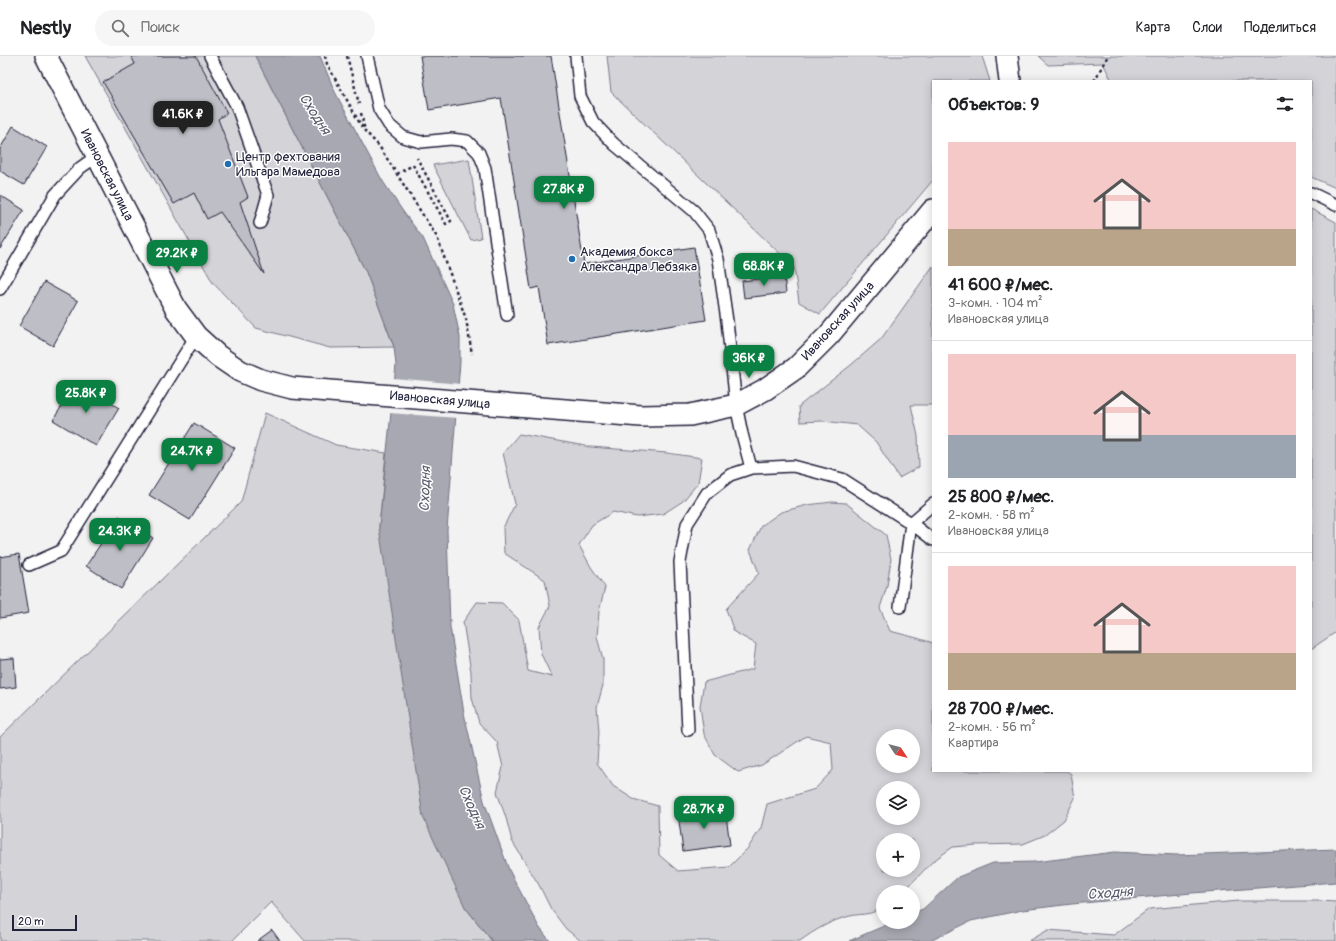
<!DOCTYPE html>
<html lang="ru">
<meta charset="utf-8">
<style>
:root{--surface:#fff;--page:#f6f6f6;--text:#202124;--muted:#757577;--line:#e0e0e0;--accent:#0b8043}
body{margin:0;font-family:Pangolin,sans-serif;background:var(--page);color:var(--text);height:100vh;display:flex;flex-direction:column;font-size:15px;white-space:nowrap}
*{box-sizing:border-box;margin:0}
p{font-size:13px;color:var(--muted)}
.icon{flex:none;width:22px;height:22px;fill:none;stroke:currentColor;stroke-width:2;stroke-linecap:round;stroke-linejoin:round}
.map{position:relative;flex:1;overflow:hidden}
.sheet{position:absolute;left:932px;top:24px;width:380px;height:692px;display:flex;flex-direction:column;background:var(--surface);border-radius:0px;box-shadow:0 2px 10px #0003}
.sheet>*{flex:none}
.needle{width:26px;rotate:126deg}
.buttons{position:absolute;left:876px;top:673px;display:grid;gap:8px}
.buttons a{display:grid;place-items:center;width:44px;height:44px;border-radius:50%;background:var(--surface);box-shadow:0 2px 10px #0003;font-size:20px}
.scale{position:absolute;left:12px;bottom:10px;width:65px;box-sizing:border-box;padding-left:4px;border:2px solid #22223b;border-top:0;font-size:11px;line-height:14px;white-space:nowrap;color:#22223b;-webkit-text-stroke:3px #fff;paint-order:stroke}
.price{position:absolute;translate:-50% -34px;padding:0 9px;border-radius:8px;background:var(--accent);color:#fff;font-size:13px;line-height:26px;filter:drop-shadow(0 1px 2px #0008)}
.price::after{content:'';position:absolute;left:50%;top:24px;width:12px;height:9px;margin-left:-6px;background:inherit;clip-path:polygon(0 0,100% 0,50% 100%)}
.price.selected{background:#222;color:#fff}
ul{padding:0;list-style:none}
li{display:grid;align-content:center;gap:8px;height:212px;padding:0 16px}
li+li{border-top:1px solid var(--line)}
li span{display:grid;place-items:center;height:124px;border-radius:0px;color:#555}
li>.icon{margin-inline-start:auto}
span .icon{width:72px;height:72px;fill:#fffc;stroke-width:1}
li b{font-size:17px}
h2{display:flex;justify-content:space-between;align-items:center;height:48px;padding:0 16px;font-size:17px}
header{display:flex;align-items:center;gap:24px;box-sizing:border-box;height:56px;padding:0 20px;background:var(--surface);border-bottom:1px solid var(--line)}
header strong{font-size:19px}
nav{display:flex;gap:22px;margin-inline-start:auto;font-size:14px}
.search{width:280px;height:36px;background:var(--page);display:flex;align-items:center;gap:10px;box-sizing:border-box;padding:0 14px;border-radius:22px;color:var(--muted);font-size:15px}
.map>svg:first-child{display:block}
</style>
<header>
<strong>Nestly</strong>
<div class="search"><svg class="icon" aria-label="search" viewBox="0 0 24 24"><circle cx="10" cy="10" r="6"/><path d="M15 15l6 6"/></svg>Поиск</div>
<nav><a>Карта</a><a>Слои</a><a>Поделиться</a></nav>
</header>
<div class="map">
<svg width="1336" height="885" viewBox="0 0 1336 885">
<rect width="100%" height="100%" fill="#f2f2f3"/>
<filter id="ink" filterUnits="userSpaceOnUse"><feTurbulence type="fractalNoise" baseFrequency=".025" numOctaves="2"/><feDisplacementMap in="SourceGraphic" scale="8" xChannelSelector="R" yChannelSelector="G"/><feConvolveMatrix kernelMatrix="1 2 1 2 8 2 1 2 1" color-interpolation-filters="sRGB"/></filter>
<g filter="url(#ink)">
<!-- green -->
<path fill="#d3d3d8" stroke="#7a7a8a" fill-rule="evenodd" d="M85,0H255L366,216L394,291L330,292L256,272L213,227Z
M607,0H982L990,25H933V124L820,258L799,246L794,211L611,36Z
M1038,0H1336V132L1311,121V25H1112L1103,7L1048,9Z
M469,103L481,182L471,184L433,109Z
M1311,153L1336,166V576L1311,593Z
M933,210V349H911L918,380L919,411L899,422L876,386L857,369L823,365L800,366L799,350L851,309L881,283Z
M265,357L336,389L386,397L379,471L465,851L492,885H305L271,846L232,885H0V681L241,446Z
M519,378L591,391L667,397L702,402L698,427L683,445L663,458L637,461L613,456L592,469L579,489L591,511L605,531L599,556L597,581L603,603V629L597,651L599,676L597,707L613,730L633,743L658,750L659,799L678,815L729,811L748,792L761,772L767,748L815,733L833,714L831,686L806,680L762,709L738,716L715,699L704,678L700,650L704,626L753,613L756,588L734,576L726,553L759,517L750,494L761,470L781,456L807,449L832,446L846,447L886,479L891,503L887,530L880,552L890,575L917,582L933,587V715H1067L1071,718L1075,742L1064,764L1045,779L1023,788L976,789L953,791L933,805L903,836H883V851C870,860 864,857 850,860C832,864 815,874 800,885H581L566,873L551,853L539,829L512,785L506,762L497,736L503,711L497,686L479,667L472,642L471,616L463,566L477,546L502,547L519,564L528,615L552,621L541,598L539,571L550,550L545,524L504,497L503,472L515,448L503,397ZM883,680H913V710H883ZM883,732H913V762H883ZM883,784H913V814H883Z
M1239,845H1319L1336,846V885H1029L1048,874L1114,879L1149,853Z"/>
<!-- water -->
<path fill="#a8a8b2" stroke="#727282" d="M255,0H320L335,36L382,124L404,157L423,182L453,248L460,281V306L447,474L450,571L464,657L484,745L509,814L539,871L550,885H492L465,851L423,761L379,471L396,309L394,291L366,216Z
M1336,793V826L1192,837L1072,848L1022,854L971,865L930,885H849L893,866H913V857L923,853L958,821L993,807L1035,806L1115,796L1177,799Z"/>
<!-- pier -->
<path fill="#f2f2f3" d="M393,322L461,328L458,362L389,357Z"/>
<!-- building -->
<path fill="#bebec6" stroke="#22223b" d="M134,0H196L227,57L218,63L248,141L240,146L264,218L220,156L207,163L194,137L174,148L103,26L135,8L132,2Z
M420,0H551L584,208L694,191L706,264L548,289L539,231L531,233L501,42L429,54Z
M13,70L47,91L24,129L0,115V93Z
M0,139L24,154L0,193Z
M784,220L786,237L744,242L742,225Z
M44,226L78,245L53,290L19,270Z
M77,326L119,352L96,390L53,364Z
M194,367L235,392L190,464L149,439Z
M119,460L153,482L121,533L86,510Z
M19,498L29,557L0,562V501Z
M14,602L16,631L0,633V603Z
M725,752L730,789L683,795L678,758Z
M272,874L280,885H257Z"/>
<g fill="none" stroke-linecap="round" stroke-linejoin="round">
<defs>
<path id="service" d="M210,0L237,51L268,139L260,167
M367,0L379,53L389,69L403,81L421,86L451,83L467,85L479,97L485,112L507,259
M576,0L580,40L593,66L614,88L694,155L709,174L718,203L727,265L736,349L742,378L751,412L793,410L842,423L911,467L933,484
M1311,137L1336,149
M0,233L55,139L80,112L97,100
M29,509L61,495L196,280
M900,551L911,467L933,448
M688,674L680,506L687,468L707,437L730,419L751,412"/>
<path id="minor" d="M46,0L176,253L196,280L218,300L240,315L261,324L292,332L641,360L690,359L736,349L764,334L796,312L829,279L933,154
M1007,0L1010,25"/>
</defs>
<!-- service casing -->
<use href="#service" stroke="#22223b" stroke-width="14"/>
<!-- minor casing -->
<use href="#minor" stroke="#22223b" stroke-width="24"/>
<!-- path -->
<path stroke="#22223b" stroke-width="2.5" stroke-dasharray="3 3" stroke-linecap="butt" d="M325,0L327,8L363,73L379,90L437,181L466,263L472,298
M347,0L359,48
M1094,25L1108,0
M361,57L365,75
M397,118L413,109L446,168L451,165L417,102"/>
<!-- service -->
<use href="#service" stroke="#fff" stroke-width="11"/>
<!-- minor -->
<use href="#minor" stroke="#fff" stroke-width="21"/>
</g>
</g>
<!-- markers -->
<g fill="#1f6fb2" stroke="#fff" stroke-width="1.5">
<circle cx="228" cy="108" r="4"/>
<circle cx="572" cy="203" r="4"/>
</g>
<g text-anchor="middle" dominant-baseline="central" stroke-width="3" stroke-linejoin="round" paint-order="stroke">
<!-- poi labels -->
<g font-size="13" fill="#22223b" stroke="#fff" text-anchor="start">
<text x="236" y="101">Центр фехтования<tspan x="236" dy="15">Ильгара Мамедова</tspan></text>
<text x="580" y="196">Академия бокса<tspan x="580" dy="15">Александра Лебзяка</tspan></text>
</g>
<!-- street labels -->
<g font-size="13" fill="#22223b" stroke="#fff">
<text transform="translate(107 119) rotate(63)">Ивановская улица</text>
<text transform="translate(838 265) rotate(-48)">Ивановская улица</text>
<text transform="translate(440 344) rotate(5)">Ивановская улица</text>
</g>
<!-- water labels -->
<g font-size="14" font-style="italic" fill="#58586b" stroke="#fff">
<text transform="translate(315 58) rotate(57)">Сходня</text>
<text transform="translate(425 433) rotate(-88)">Сходня</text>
<text transform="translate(472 751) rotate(66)">Сходня</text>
<text transform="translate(1110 837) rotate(-4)">Сходня</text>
</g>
</g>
</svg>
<div class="buttons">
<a><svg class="needle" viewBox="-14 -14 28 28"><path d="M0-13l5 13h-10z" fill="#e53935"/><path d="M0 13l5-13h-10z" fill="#757577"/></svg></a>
<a><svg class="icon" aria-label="layers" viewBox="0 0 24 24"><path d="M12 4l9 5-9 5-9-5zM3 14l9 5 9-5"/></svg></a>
<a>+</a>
<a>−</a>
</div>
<div class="scale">20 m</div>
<b class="price selected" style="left:183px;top:79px">41.6K ₽</b>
<b class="price" style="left:564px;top:154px">27.8K ₽</b>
<b class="price" style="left:177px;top:218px">29.2K ₽</b>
<b class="price" style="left:764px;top:231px">68.8K ₽</b>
<b class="price" style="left:749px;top:323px">36K ₽</b>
<b class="price" style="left:86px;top:358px">25.8K ₽</b>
<b class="price" style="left:192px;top:416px">24.7K ₽</b>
<b class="price" style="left:120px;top:496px">24.3K ₽</b>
<b class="price" style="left:704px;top:774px">28.7K ₽</b>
<section class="sheet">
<h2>Объектов: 9<svg class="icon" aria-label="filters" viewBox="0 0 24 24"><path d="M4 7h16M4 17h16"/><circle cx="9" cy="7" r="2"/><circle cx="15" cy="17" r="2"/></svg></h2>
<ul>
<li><span style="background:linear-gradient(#f6c9c9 70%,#b9a48a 0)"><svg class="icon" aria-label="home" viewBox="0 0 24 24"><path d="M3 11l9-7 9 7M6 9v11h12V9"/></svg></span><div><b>41 600 ₽/мес.</b><p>3-комн. · 104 m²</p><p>Ивановская улица</p></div></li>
<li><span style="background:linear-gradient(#f6c9c9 65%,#9aa5b1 0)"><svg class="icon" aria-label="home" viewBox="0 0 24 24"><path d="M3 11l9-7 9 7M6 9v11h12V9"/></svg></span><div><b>25 800 ₽/мес.</b><p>2-комн. · 58 m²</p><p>Ивановская улица</p></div></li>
<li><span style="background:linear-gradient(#f6c9c9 70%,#b9a48a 0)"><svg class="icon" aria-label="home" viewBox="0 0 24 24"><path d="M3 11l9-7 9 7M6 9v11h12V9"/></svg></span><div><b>28 700 ₽/мес.</b><p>2-комн. · 56 m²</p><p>Квартира</p></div></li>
</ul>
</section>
</div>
